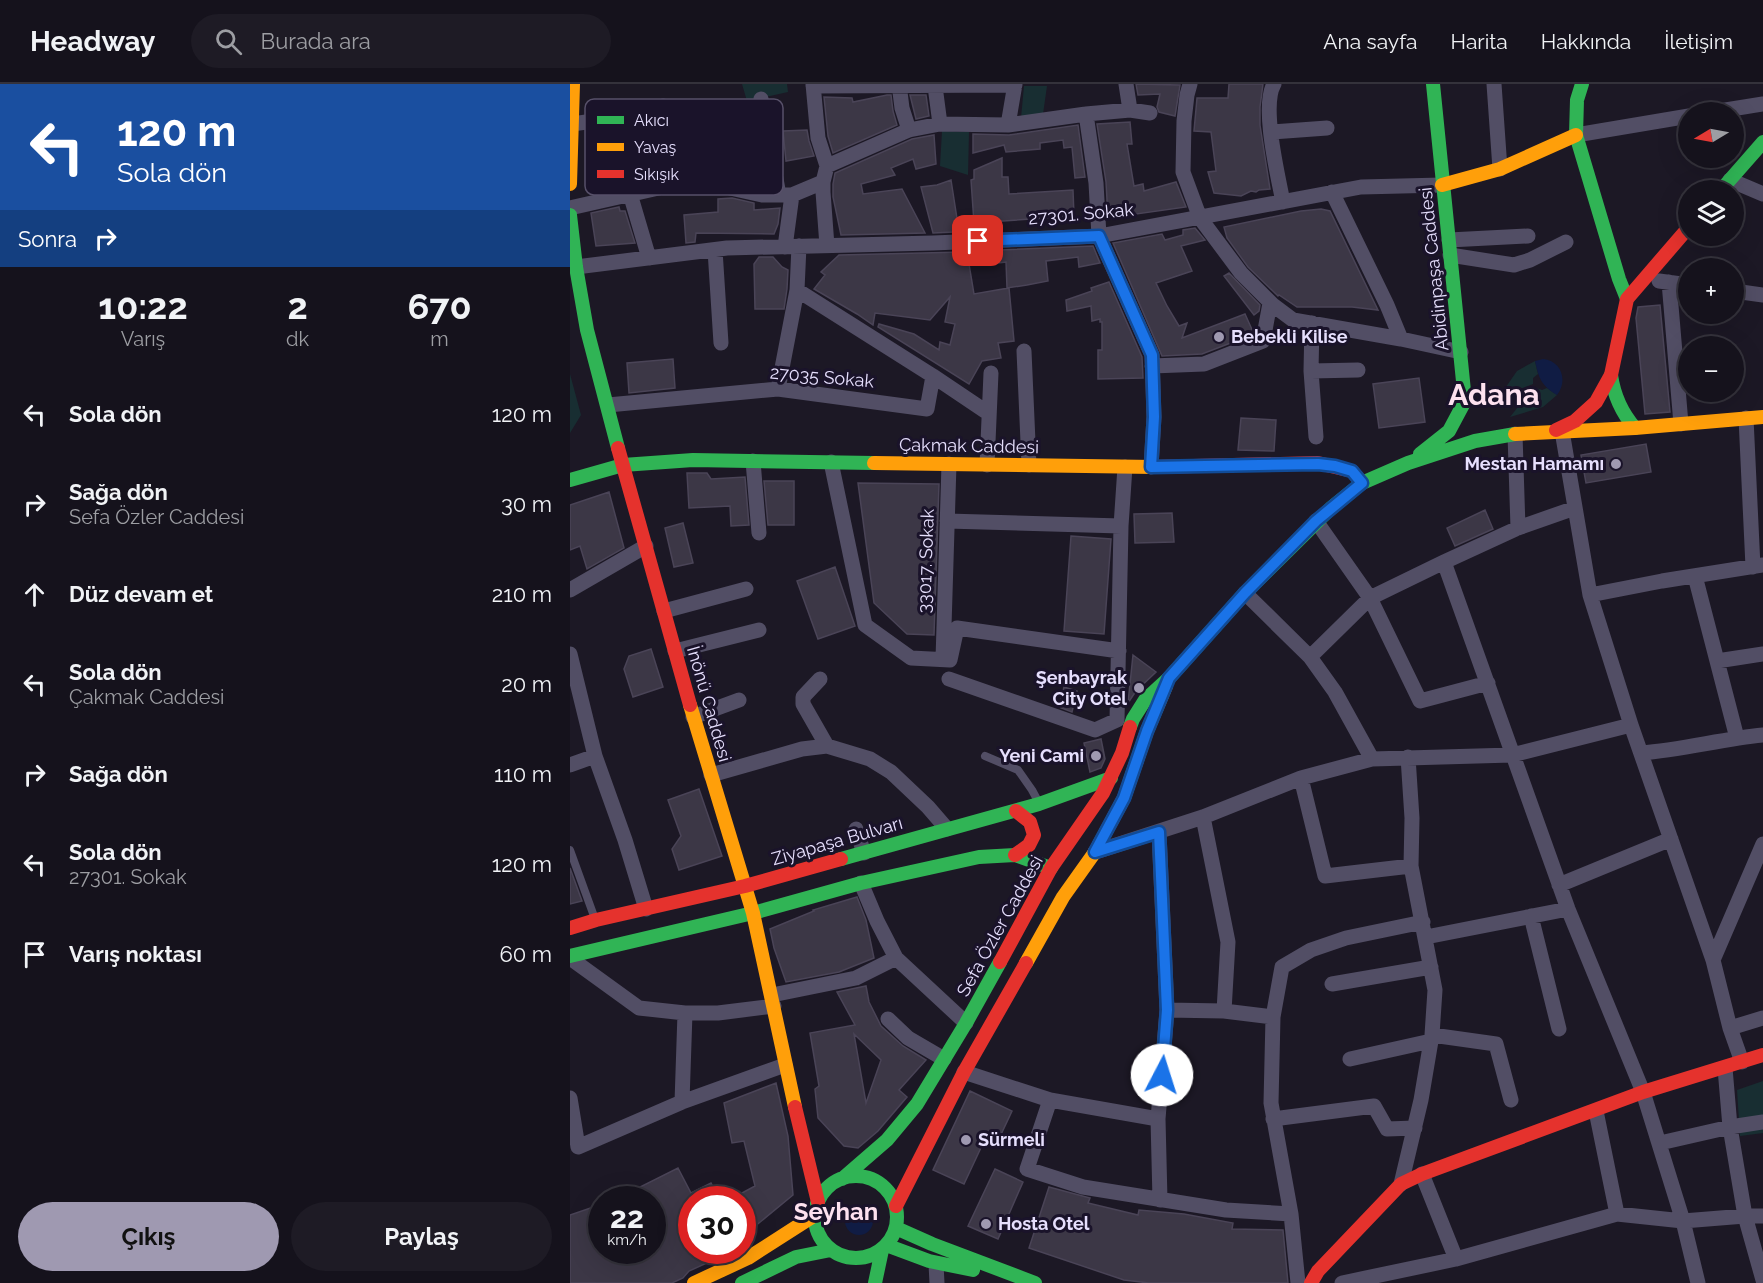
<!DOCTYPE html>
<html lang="tr">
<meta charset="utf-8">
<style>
body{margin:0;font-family:Raleway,sans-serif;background:#1e1b25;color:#f1f3f6;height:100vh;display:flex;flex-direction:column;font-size:22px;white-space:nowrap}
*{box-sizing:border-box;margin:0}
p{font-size:20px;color:#9d9ea3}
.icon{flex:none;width:33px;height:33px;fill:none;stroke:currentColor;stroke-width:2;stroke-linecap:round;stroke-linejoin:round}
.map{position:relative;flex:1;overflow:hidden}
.drawer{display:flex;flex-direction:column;background:#15121c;width:570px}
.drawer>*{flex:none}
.top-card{background:#1a4fa0;color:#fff;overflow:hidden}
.needle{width:39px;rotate:260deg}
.fabs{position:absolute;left:1108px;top:18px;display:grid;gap:12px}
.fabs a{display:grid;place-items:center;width:66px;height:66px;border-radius:50%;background:#15121c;box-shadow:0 6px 24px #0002,0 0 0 2px #34323b;font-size:30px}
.speed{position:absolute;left:18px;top:1102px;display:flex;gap:12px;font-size:30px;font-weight:700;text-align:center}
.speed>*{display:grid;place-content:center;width:78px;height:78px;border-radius:50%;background:#15121c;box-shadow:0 6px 24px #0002,0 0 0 2px #34323b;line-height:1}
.speed small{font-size:15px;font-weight:400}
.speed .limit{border:9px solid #d22;background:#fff;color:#111}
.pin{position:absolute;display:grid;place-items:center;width:51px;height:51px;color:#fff;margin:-26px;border-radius:12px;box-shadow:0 3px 9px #0006}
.me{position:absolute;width:66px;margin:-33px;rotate:5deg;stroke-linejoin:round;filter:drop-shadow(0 0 4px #0008)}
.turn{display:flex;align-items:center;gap:21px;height:126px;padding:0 18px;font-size:27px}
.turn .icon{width:78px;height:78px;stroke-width:2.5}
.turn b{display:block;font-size:42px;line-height:51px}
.then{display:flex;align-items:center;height:57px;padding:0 18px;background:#0003;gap:12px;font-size:22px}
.eta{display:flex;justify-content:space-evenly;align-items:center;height:102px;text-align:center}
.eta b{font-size:36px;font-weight:700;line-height:42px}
.button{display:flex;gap:12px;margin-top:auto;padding:12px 18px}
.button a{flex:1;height:69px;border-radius:36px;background:#9f99b1;color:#111;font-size:24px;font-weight:700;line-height:69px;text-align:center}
.button a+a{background:#1e1b25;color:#f1f3f6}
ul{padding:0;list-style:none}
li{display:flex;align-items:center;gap:18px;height:90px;padding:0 18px}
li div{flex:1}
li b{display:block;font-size:22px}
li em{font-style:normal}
header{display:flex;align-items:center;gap:36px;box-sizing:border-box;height:84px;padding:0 30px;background:#15121c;border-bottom:2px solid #34323b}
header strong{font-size:28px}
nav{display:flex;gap:33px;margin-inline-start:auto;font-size:21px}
.search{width:420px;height:54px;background:#1e1b25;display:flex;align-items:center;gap:15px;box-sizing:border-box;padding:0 21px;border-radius:33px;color:#9d9ea3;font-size:22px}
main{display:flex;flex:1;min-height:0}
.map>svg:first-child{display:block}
.green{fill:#182e32}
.water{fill:#101c44}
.building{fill:#3c3746;stroke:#4a4457;stroke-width:1.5;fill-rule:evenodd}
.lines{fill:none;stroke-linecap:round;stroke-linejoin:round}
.lane{stroke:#524e65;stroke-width:8}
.street{stroke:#524e65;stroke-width:15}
.fast{stroke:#30b455;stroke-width:14}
.slow{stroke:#ff9f0a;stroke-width:14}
.jam{stroke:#e5322d;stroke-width:14}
.route-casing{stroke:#114b97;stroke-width:15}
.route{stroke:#1a73e8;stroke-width:10}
.poi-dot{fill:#9f99b1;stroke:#1a132a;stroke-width:2}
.labels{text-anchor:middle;stroke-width:6;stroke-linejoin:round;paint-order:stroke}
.street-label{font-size:18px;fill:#e6dffd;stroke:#1a132a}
.poi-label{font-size:18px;font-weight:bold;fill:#e6dffd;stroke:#1a132a;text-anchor:start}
.district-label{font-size:24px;font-weight:bold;fill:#fde1ef;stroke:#1a132a}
.town-label{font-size:30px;font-weight:bold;fill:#fde1ef;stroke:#1a132a}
.key{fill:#1a132a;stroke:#575069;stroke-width:1.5}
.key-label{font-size:16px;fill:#e6dffd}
</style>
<header>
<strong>Headway</strong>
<div class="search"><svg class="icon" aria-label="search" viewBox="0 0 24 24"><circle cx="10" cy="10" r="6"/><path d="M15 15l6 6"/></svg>Burada ara</div>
<nav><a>Ana sayfa</a><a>Harita</a><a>Hakkında</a><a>İletişim</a></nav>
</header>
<main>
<section class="drawer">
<div class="top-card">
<div class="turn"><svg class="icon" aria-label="left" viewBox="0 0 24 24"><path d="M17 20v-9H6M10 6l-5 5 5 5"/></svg><div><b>120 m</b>Sola dön</div></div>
<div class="then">Sonra<svg class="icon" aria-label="right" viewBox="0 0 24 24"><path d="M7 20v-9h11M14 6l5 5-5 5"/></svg></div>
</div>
<div class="eta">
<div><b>10:22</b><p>Varış</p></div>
<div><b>2</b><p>dk</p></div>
<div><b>670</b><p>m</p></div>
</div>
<ul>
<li><svg class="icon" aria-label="left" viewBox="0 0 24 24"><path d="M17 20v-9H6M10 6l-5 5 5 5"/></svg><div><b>Sola dön</b></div><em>120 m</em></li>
<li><svg class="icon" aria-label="right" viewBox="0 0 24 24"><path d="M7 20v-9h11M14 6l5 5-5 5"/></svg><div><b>Sağa dön</b><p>Sefa Özler Caddesi</p></div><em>30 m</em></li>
<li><svg class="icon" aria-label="ahead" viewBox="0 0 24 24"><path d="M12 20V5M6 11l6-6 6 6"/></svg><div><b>Düz devam et</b></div><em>210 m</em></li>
<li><svg class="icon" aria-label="left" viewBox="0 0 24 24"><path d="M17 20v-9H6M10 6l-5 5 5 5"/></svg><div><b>Sola dön</b><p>Çakmak Caddesi</p></div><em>20 m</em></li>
<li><svg class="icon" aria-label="right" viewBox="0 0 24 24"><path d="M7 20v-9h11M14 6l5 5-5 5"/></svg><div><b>Sağa dön</b></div><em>110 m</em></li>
<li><svg class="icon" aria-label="left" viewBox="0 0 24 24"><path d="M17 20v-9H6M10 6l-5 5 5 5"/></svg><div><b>Sola dön</b><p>27301. Sokak</p></div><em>120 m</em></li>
<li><svg class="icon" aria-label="arrive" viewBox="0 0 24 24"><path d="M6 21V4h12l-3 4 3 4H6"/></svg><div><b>Varış noktası</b></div><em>60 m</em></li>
</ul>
<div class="button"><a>Çıkış</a><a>Paylaş</a></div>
</section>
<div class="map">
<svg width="1193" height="1199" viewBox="0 0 1193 1199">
<rect width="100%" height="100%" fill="#1c1825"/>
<!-- green -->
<path class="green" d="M172,0H217L218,8L177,17Z
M454,2H477L473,30L451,34Z
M372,47L399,48L398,91L370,82Z
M965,277L968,290L963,294V300L929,313L947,287Z
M0,290L11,331L0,349Z
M964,303L972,306L977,304L987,311L973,323L940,333Z
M1193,997V1049L1170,1052L1167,1006Z"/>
<!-- water -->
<path class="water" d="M973,275C992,277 998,297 987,311C971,301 969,295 965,277Z
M275 1137a14 14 0 1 1 28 0a14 14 0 1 1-28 0Z"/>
<!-- building -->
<path class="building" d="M566,0L610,1L605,32L589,28L587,23L590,10L568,11Z
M659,0H693L690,23V41L700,105L689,106L686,108L681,107L671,112L644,109L638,88L646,87L641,48L624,47L627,14H658Z
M317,11H321L323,27L327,41L263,69L258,52L254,13L282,14L283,18Z
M340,11H356L359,32L346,35Z
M560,38L562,60H557L564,102L573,100L574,107L606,98L616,123L538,134L536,98L527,40Z
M508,41L515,93L505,94L502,63L494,64L493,56L470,59V65L436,68L434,61L403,69V50L439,51Z
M237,46L239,57L244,72L216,77L213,47Z
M364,51L366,80L346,85L343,75L321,84L325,91L291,100L293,110L332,105L355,149L271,151L263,113V100L265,89L342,55Z
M432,74V93H438L439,110L503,106L504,132L404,139L401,96L404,95V86Z
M381,96L388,141H383L384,148L363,149L351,103L367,101Z
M162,114L184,119V126L210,124L208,140L204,150L126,149L125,158L116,159L114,131L148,128V115Z
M49,123L50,127H55L65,159L26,162L21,129Z
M751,125L760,127L808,226L782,223H727L709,211L708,212L678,183L657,154L654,143L731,127Z
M625,144L635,156L611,162L622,187L586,199L597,222L609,242L617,239L612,254L675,230L684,250L632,270L592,272L543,159L592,150L595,156L613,151V146Z
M523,162L530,179L509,183L508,173L476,177L478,197L457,201L437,204L436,178L429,179V177L399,180L404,210L439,204L444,257L428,259L431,274L412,277L399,300L308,243L309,240L344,250L369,266L370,258L380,261L385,240L375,238L380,213L360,236L305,229L303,241L287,230L244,205L255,191L251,188L269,171L393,168V170L407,168V167Z
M189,173H203L212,183L218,186L217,205L214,225H185L184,180Z
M659,189L690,221L689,227L684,231L654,192Z
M539,198L572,273L573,294L528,295V266H532V238H530V235L522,237L521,222L497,227L496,216L522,207L521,204Z
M1090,221L1100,328L1075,330L1066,234L1068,223Z
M103,275L105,304L59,309L57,279Z
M849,294L855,338L809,344L803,300Z
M671,334L706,336L704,367L668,366Z
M1076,360L1081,388L1016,399L1011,371Z
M117,389H137L141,395L175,393L179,441L161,442L160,422L119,424Z
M194,397H224V441H198Z
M288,399L369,400L364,551L337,550L304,519Z
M39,408L54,464L17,485L10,462L0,466V421Z
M915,426L923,445L885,462L877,444Z
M602,429L604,458L565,459L564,430Z
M113,439L123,479L104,483L95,444Z
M501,452L541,455L534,550L494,547Z
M265,483L285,542L248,555L227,497Z
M81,565L93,603L63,613L54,585L59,572Z
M563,571L586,588L566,607L558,619Z
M494,603L507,607L502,628L489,623Z
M531,655L535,675L531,684L520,688L514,659Z
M129,705L152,772L109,786L102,765L111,752L98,716Z
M0,784L12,817L0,820Z
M287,813L296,836L304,874L269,888L216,898L204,864L200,845L244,827L243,826Z
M296,902L299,918L311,942L333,962L356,976L329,1006L337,1013L308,1047L288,1064L274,1062L248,1034L245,1005L249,1002L240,949L285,941L267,908ZM284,950L311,976L296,1019Z
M206,999L218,1052L223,1111L172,1153V1109L185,1102L174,1057L162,1059L154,1019Z
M400,1007L442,1027L427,1059L416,1053L394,1100L363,1086Z
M108,1084L121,1109L141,1099L150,1116H122V1167H163L119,1187L113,1194L102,1199H0V1131L32,1120V1167H82V1158L89,1151L82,1138V1116H72L66,1105Z
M425,1085L453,1098L428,1155L398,1142Z
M479,1103L520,1114L518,1119L568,1131L569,1126L614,1130L663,1139L662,1145L713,1146L718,1199H579L554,1196L459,1164Z"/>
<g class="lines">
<!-- lane -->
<path class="lane" d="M415,672L448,686L462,706L469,719
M0,766L25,835"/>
<!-- street -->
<path class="street" d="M243,0L248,54L257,82L253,98V108L257,162
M329,0L332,24L339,46
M556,0L560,26
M620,0L617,11L614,37L613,88L630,134L671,189L703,221L723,236L831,255L891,268
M704,0C691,22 708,92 713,118
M924,0L930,85
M243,2L445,1
M365,2L370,40
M191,15L209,111
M1143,28L1193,20
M516,30L526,99L529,152L582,271L584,333L581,383
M38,35L79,174
M2,40L38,35L93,22
M438,41L445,0
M702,48L757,44
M1006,51L1119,32
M257,82L339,46L370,40L438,41L516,30L560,26L580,29
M1160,96L1193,110
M762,108L817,221L831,255
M0,124L124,96L192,111H222L253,98
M879,156L958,152
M215,163L222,111
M145,166L151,259
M880,171L944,181L960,176L996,158
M6,183L157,164L363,159L529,152L791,103L872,101
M1089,197L1119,201
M1099,198L1111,340
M227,206L363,292L418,329
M1164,207L1193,211
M742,239L741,287L746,353
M454,267L459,381
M582,282L634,280L693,257L700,219
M741,287L788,286
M208,305L227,206L229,162
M38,321L208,305L357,325L363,292
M1176,334L1183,483
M992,347L1020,511L1061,641L1143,876L1160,944L1172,978
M945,350L948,444
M183,377L189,449
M261,378L295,541L341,574L380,576L387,544L549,567
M417,381L421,289
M377,437L551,442
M746,437L800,514L850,617L918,599
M874,478L998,825L1073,1008L1113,1137L1128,1199
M1125,492L1167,654
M0,506L76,462
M675,509L740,573L765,608L802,675
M1020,511L1092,497L1193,481
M94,527L176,505
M105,567L189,546
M0,570L25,672L55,756L76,825
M740,573L800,514L874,478L948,444L1005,424
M373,575L379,380
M1147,577L1193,570
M250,595L233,613V620L257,662
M379,595L525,646L547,636L551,442L555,383
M123,633L169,616
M1071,669C1112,666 1152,655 1193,651
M0,681L25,672
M141,691L232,665L257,662L300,675L321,688L358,723L377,745
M731,694L755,792L841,782
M633,733L658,858L654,927
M286,745L294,769
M589,749L597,926L588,1035L590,1116
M525,768L633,733L731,694L802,675L942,671L1061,641
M291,799L307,837L326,874
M989,801L1101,755
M961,832L989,945
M856,853L998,825
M0,874L69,924L115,929H148L204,922
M1143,876L1193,760
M762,900L861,883
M202,911L286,894L326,874L396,939
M597,926L654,927L703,933
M318,935L338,954L374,975
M1160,944L1193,934
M862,951L926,960L941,1016
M780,975L861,957
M1155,984L1160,1043L1175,1132L1193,1196
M394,988L480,1016L588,1035
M0,1014L8,1063L112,1018L215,981
M480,1016L457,1085L513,1103L656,1126L721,1130
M112,1018L115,929
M1026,1027L1047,1130
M703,1035L804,1022L817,1045L845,1044
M1090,1059L1160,1043L1193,1038
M852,1090L886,1175
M831,1100L851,1016L862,951L865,906L841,782L842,734L838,673
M366,1180L367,1199
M728,1199L721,1130L701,1019L703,933L712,883L741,866L776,854L853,838
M772,1199L886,1175L1047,1130L1113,1137L1175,1132H1193"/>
<!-- fast -->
<path class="fast" d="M1012,0L1007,16L1006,51L1049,195L1057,215
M1151,106L1193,58
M0,131L6,183L17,246L48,364
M1041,291C1044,312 1051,328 1065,344
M850,370L879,347L895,317L863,0
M0,396L53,381L123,376L304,379
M560,643L563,635L575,616L599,594L675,509L761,424L792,399L838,379L905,357L945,350
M271,775L469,720L541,694
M0,872L183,829L291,799L409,773L445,771L481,784
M245 1133a41 41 0 1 1 82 0a41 41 0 1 1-82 0Z
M272,1095L317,1056L347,1020L396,939L430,878
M326,1144L362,1160L465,1199
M316,1161L359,1177L403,1186
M172,1199L226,1173L261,1166
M305,1199L312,1166"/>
<!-- slow -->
<path class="slow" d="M0,100L3,0
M872,101L930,85L1006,51
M945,350L1065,344L1193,333
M304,379L584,383
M120,621L183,829L225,1023
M456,879L493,813L525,768L554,714L577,647L596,602
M124,1199L178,1174L245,1131"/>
<!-- jam -->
<path class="jam" d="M986,346L1005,337L1026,318L1041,291L1057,215L1119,143
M48,364L120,621
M584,383L748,379L782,387L792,399
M445,771L459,761L464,751L460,738L446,727
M0,844L26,836L175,802L271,775
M430,878L481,784L533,709L552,669L560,643
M225,1023L248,1118
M326,1122L394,988L456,879
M741,1199L748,1187L831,1100L852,1090L1073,1008L1193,971"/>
</g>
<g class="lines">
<defs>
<path id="route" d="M408,157L529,152L582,271L584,333L581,383L748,380L765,382L782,387L792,399L746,437L675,509L599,594L577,647L554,714L525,768L589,748L597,926L592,991"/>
</defs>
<!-- route casing -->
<use href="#route" class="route-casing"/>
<!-- route -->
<use href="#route" class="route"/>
</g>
<!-- markers -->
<g class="poi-dot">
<circle cx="649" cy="253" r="6"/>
<circle cx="1046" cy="380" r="6"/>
<circle cx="569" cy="604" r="6"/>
<circle cx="526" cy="672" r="6"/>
<circle cx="396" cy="1056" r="6"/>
<circle cx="416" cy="1140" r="6"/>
</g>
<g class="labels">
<!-- street labels -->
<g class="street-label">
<text transform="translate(511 130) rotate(-5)" y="6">27301. Sokak</text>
<text transform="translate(864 185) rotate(-96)" y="6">Abidinpaşa Caddesi</text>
<text transform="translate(252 293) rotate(5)" y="6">27035 Sokak</text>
<text transform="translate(399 362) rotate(1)" y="6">Çakmak Caddesi</text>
<text transform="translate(356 477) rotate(-88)" y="6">33017. Sokak</text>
<text transform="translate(139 620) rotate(74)" y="6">İnönü Caddesi</text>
<text transform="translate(267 757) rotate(-16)" y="6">Ziyapaşa Bulvarı</text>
<text transform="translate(430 842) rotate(-61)" y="6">Sefa Özler Caddesi</text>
</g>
<!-- poi labels -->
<g class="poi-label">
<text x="661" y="259">Bebekli Kilise</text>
<text x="1034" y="386" text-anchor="end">Mestan Hamamı</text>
<text x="557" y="600" text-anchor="end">Şenbayrak<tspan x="557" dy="21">City Otel</tspan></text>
<text x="514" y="678" text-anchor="end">Yeni Cami</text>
<text x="408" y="1062">Sürmeli</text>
<text x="428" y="1146">Hosta Otel</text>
</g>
<!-- district labels -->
<g class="district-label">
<text x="266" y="1136">Seyhan</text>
</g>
<!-- town labels -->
<g class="town-label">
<text x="924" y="321">Adana</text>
</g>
</g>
<!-- legend -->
<rect x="15" y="15" width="198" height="96" rx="9" class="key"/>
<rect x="27" y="32" width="27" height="8" fill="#30b455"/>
<rect x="27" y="59" width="27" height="8" fill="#ff9f0a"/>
<rect x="27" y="86" width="27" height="8" fill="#e5322d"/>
<g class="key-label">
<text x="64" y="42">Akıcı</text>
<text x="64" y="69">Yavaş</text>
<text x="64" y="96">Sıkışık</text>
</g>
</svg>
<div class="fabs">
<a><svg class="needle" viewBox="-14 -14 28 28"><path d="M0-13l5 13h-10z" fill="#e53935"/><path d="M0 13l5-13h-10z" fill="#9d9ea3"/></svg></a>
<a><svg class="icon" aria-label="layers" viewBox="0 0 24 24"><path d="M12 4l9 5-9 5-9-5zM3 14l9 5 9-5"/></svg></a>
<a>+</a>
<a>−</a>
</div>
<div class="speed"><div>22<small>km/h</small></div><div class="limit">30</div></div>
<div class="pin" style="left:408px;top:157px;background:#d93025"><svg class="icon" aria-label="arrive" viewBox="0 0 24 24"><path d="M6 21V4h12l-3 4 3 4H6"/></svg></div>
<svg class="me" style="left:592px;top:991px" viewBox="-20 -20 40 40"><circle r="19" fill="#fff"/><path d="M0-13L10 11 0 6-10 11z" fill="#1a73e8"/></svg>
</div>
</main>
